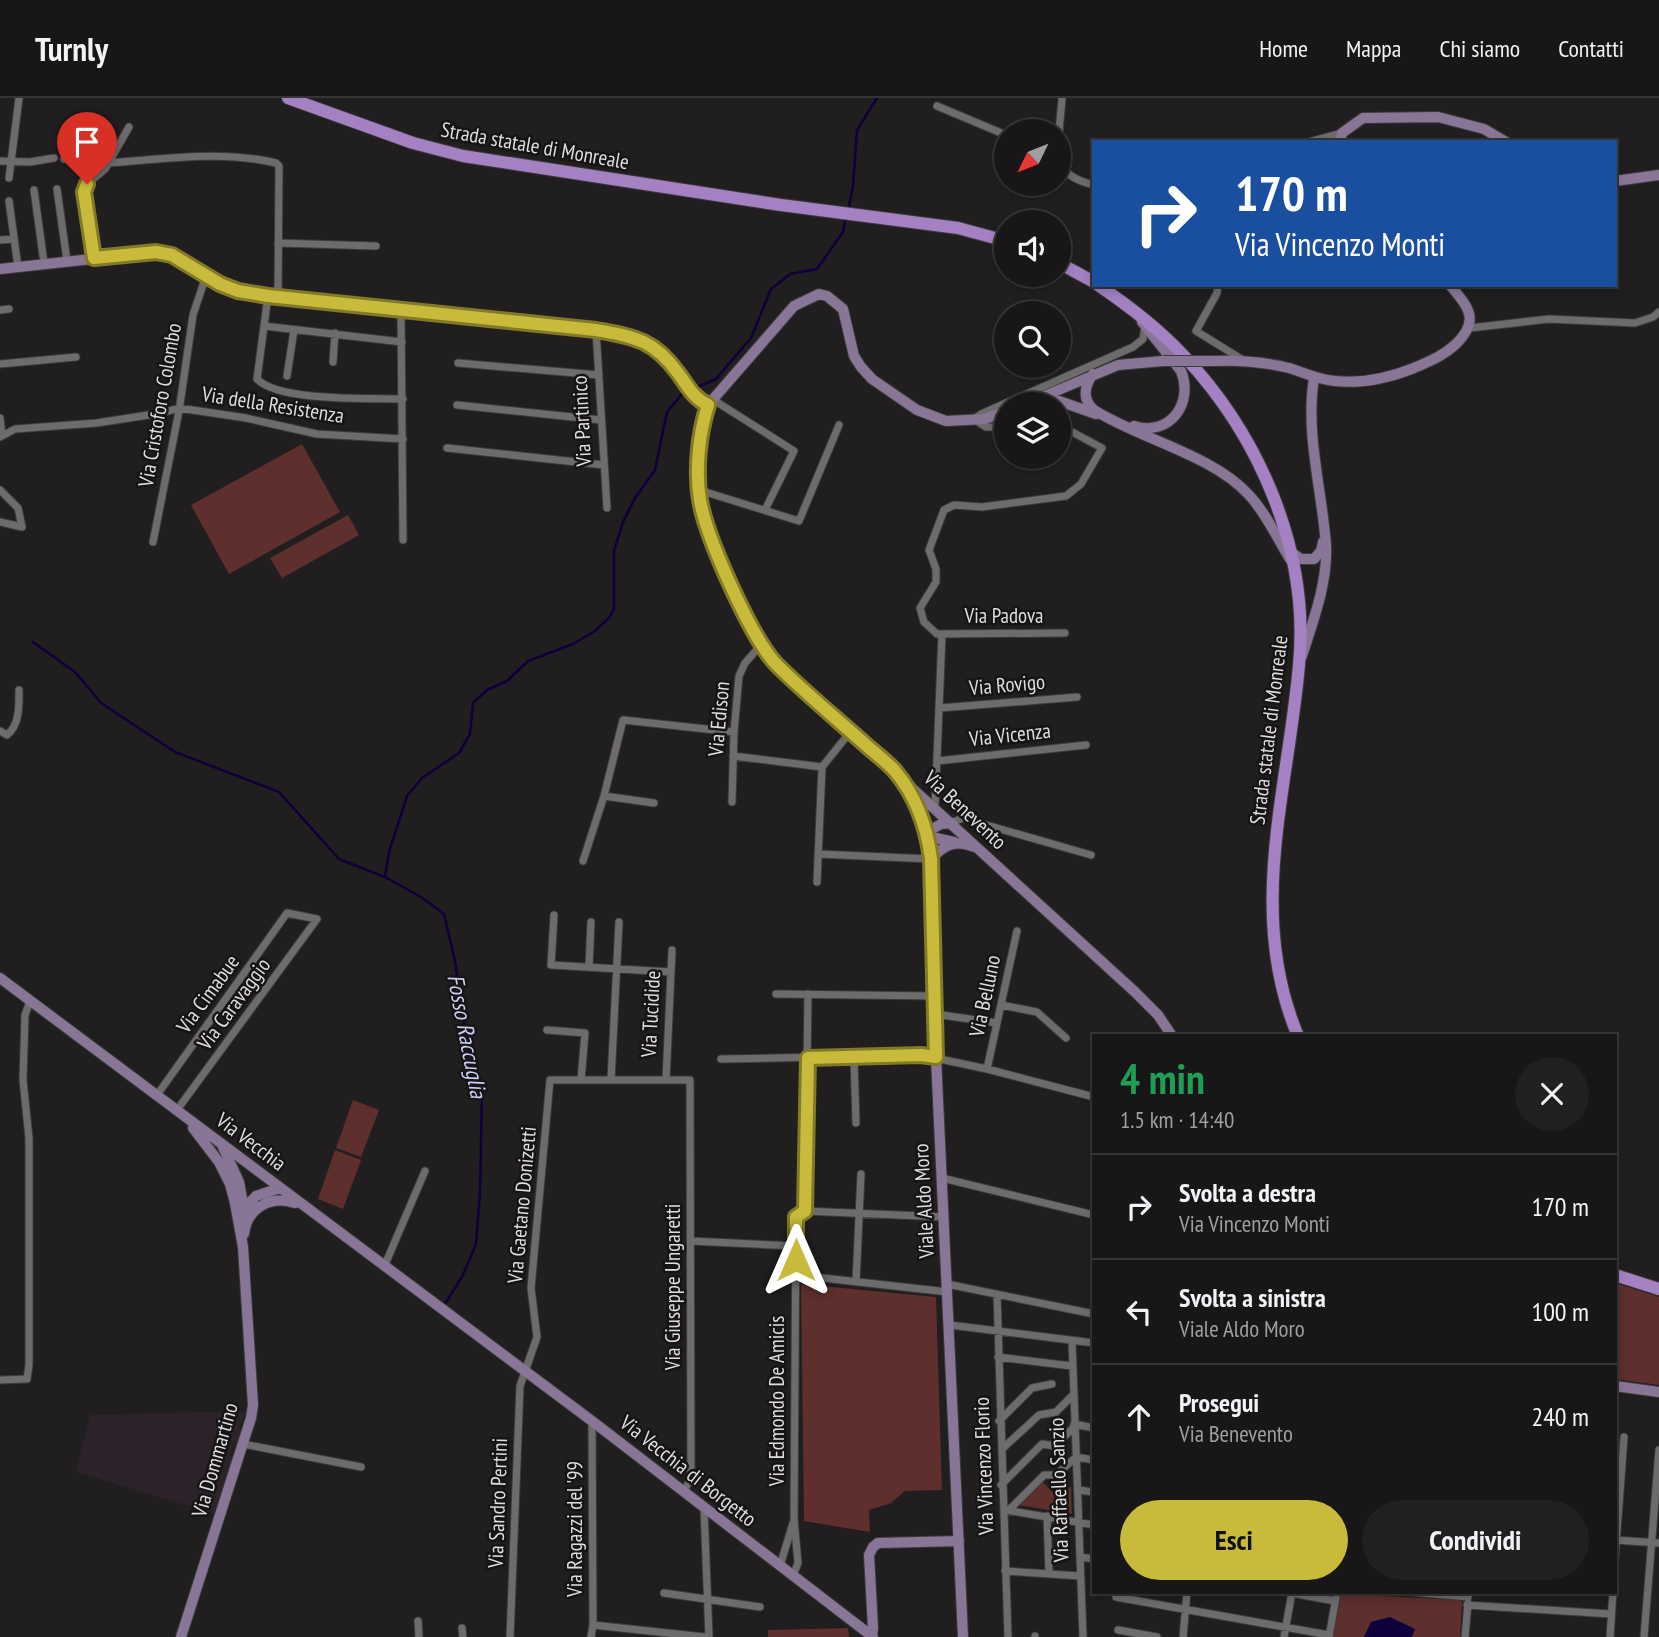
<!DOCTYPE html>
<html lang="it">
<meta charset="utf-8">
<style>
body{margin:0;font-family:"PT Sans Narrow",sans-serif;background:#211f20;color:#f1f3f6;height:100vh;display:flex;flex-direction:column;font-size:26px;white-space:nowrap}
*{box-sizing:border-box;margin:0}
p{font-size:23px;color:#9f9fa1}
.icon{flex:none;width:38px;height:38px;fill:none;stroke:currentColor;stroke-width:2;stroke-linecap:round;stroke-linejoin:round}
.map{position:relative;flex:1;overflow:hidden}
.side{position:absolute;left:1092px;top:936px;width:525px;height:560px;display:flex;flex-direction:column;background:#181617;border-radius:0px;box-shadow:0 4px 10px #0003,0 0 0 2px #363536}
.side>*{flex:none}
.hud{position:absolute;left:1092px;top:42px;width:525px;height:147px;border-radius:0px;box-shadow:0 4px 10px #0003,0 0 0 2px #363536;background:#1a4fa0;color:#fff;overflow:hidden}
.needle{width:46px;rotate:227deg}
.controls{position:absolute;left:994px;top:21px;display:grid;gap:14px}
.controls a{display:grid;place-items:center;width:77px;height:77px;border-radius:50%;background:#181617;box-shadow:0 4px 10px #0003,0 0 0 2px #363536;font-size:35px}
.pin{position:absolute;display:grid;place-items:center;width:60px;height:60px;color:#fff;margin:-72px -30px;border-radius:50% 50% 50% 0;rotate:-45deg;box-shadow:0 0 7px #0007}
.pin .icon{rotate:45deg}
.me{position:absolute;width:77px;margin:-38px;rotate:0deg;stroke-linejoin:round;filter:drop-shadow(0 0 5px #0008)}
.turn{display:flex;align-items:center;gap:24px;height:147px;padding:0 28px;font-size:32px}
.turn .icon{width:91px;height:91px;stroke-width:2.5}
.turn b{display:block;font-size:49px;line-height:60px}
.round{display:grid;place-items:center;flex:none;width:74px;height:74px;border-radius:37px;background:#211f20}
.summary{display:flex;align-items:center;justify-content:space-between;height:119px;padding:0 28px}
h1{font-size:42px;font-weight:600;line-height:52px;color:#1e9e55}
.cta{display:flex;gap:14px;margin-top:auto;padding:14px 28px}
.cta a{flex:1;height:80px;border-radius:42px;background:#c8bb3b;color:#111;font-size:28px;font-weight:600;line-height:80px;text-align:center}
.cta a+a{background:#211f20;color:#f1f3f6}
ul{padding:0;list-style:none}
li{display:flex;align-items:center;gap:21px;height:105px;padding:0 28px;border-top:2px solid #363536}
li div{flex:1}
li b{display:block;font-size:26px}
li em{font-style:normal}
header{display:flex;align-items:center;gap:42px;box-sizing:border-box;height:98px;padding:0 35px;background:#181617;border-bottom:2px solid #363536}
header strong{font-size:33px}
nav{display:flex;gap:38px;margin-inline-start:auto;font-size:24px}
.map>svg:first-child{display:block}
.built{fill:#2b2329}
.green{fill:#5e2f2c}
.water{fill:#0e003c}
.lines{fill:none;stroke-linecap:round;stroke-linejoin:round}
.stream{stroke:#0e003c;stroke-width:2.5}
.street-casing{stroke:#3d3b3c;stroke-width:9}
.secondary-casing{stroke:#3d3b3c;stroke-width:12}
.primary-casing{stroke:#3d3b3c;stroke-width:14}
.street{stroke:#6e6b6d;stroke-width:7}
.secondary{stroke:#897697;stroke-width:10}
.primary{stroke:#a381c2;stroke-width:12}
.secondary-bridge-casing{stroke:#3d3b3c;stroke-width:12;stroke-linecap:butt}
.secondary-bridge{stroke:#897697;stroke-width:10}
.route-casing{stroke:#827a26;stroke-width:18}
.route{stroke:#c8bb3b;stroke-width:12}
.labels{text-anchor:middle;stroke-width:5;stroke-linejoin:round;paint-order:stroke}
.street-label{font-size:21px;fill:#dfddde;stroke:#171416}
.water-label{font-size:23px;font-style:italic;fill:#cbcef5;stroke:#171416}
</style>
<header>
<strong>Turnly</strong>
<nav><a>Home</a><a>Mappa</a><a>Chi siamo</a><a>Contatti</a></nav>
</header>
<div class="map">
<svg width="1659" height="1539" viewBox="0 0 1659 1539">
<rect width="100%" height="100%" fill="#201e1f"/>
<!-- built -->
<path class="built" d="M201,1314H247L242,1322L237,1347L233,1349L230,1357L232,1361L231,1366L215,1416L76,1374L90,1317Z"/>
<!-- green -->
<path class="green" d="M302,346L340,414L229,476L191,407Z
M348,417L359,437L282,480L270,460Z
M353,1002L379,1012L361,1059L336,1050Z
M335,1052L361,1062L343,1111L318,1101Z
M1615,1185L1659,1199V1287L1615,1281Z
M801,1186L936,1199L942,1392L905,1393L891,1405L869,1412L870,1434L804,1423Z
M1042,1383L1059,1401L1071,1388L1072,1416L1019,1407Z
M1340,1496L1460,1502L1462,1504L1460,1539H1332Z
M848,1530L849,1539H768V1532Z"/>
<!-- water -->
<path class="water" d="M1390,1519L1415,1531L1412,1539H1364L1371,1524Z"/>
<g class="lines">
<!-- stream -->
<path class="stream" d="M848,113L853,88L857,32L877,0
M695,290L716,281L751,240L771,191L790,176L817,171L843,134L846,119
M33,544L75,574L101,605L175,654L279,694L339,761L385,779L421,799L444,816L455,863L467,945L482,994L480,1095L476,1146L463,1177L445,1206
M385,779L389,754L407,698L422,680L459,655L470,636L473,605L487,592L507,583L528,563L573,546L595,533L609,520L614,511V453L623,424L635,400L655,372L667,314L682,296L689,293"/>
<defs>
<path id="street" d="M1062,0C1061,22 1051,67 1073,79C1079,83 1087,85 1094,87
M937,8L1006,37
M1309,44L1342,35
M64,61L112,59
M0,63L30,64L54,60
M109,65C164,61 222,52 276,65L279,68L278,200
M9,80L19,0
M57,91L67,163
M34,92L44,165
M9,103L18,169
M0,142L14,141
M278,145L376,148
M94,160L84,94L87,86L105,71L129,29
M1218,187L1217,195L1196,233L1243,262
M268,198L257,281C279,304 370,300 403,301
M0,212L9,211
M401,213L403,442
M264,228L402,244
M1470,230L1549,221L1635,225L1653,219L1659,214
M596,232L607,410
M333,264L335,235
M458,265L599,277
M0,266L76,259
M287,278L294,232
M712,301L794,353L765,412
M457,307L601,322
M0,320L2,337
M1059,327L1102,350L1081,386L1066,398L982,409L954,407L944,412L929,452L936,471V484L920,510L924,524L937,536L1065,535
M1006,329H986L974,321L981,316L1133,249L1143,241L1145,228
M0,339L15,331L97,325L161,315L179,310L246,320L317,336L403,341
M447,350L604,367
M0,392L18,410L22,429L0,424
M699,392L799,423L839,327
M153,444L179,313L193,217L206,178
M940,610L1077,599
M0,633L7,637C20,627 19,607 19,592
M733,658L822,669
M937,663L1086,647
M604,698L654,705
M732,704L734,634L739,578L745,565L761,547
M935,709L942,536
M952,725L962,720L1091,757
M818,756L931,761
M583,763L604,698L623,622L734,634
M817,784L822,669L851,633
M554,817L551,867L671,874
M589,869L591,824
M776,896L935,898
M1001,907L1037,914L1066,940
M935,916L997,925
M547,932L585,935L581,982
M854,960L856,1025
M721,961L921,957L987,971L1094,999
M987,971L1017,833
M611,982L619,824
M666,982L672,852
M157,997L287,815L317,821L177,1012
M942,1080L1094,1117
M805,1113L944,1119
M691,1143L796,1148
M384,1169L425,1073
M796,1177L948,1194
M856,1184L861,1076
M947,1186L1094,1216
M997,1196L1008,1539
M950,1227L1094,1245
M1072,1243L1083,1539
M998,1259L1072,1268
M0,1282L27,1281L29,1267V1040L23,982L25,917L30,903
M999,1323L1032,1290L1052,1286
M1074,1326L1094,1330
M243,1346L361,1369
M1002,1351L1039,1317L1056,1314L1073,1297
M1001,1387L1042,1346L1055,1348L1074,1329
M1078,1392L1094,1394
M704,1410L709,1539
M1006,1412L1094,1427
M1009,1412L1044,1377H1056L1076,1359L1094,1362
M1047,1418L1049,1475
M1615,1442L1659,1445
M1080,1459L1094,1461
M1615,1460L1624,1339
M780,1468L793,1425
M1005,1473L1080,1478
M793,1478L798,1465L794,1421L796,1120L805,1113L808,896
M1286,1494L1335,1503
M1411,1494L1468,1499
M664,1495L760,1509
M1116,1499L1329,1537
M1467,1507L1611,1516
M418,1523L419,1539
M593,1527L705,1539
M462,1530L463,1539
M1118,1532L1157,1539
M1035,1538V1539
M510,1539L520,1288L537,1239L531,1190L550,982H690L691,1381L683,1394
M591,1539L593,1527L592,1323
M1183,1539L1187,1494
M1284,1539L1292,1494
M1329,1539L1337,1494
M1465,1539L1468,1505
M1610,1539L1613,1494
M1644,1539L1659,1352"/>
<path id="secondary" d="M1340,44L1342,35L1363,20L1438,19L1484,31L1506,44
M1615,83L1659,77
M0,171L156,154C181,159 198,175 220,186C236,193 252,195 268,198L619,236C646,242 661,252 678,275C688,288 694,300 708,307
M1214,263C1239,262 1264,264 1289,270C1305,275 1319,282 1335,283C1362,286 1389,280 1414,270C1430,263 1443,258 1456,246C1480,222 1469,210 1450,187
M1093,276C1084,289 1082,301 1094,312C1140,341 1213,357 1249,397C1266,415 1277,440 1290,461
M1037,301L1118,267L1163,263
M1027,306L1059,303L1096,316
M1006,313L985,321L946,323L917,312L872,281L861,269L854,258L843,211L827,198L819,196L794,208L708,307C698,340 696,382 703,416L753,533L776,566L1135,894L1158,917L1172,938
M1134,328C1170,339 1194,305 1181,273L1142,224
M1291,454L1301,461H1314L1321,453L1323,444
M1302,558C1313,523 1328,484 1326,447C1322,392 1305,335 1314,280
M901,682C917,711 926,728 931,761L936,959L963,1539
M952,725L941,726L927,734L936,740L954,744
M931,761C944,747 955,741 974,749
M0,880L592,1323L873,1539
M223,1049L239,1084L246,1122
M242,1113L256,1098L280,1090
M244,1136C247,1110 270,1097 295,1105
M1615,1288L1659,1294
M872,1538L873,1530L869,1457L873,1449L878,1445L959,1443
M181,1539L251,1320L253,1307L243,1149L235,1105L230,1086L219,1064L193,1030"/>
<path id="primary" d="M288,0L413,45L463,58L781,107L958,130L1006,143
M1059,165L1094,184
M1098,187C1129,208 1159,231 1184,258C1260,339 1310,454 1299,567C1288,693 1246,815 1298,938
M1615,1177L1659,1191"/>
</defs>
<!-- street casing -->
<use href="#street" class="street-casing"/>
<!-- secondary casing -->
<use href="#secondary" class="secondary-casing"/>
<!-- primary casing -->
<use href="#primary" class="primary-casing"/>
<!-- street -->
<use href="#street" class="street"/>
<!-- secondary -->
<use href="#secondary" class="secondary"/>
<!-- primary -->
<use href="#primary" class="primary"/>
<defs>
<path id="secondary-bridge" d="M1163,263H1214"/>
</defs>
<!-- secondary-bridge casing -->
<use href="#secondary-bridge" class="secondary-bridge-casing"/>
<!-- secondary-bridge -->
<use href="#secondary-bridge" class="secondary-bridge"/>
</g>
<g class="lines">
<defs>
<path id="route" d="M87,86L84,94L94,160L156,154L172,157L220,186L238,193L268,198L596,232C634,239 653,241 678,275C687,287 693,300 708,307C699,335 695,373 700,402C706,439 751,539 776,566C805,595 837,621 867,648C876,656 887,664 895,673C916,698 927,730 931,761L936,959L921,957L808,960L805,1113L796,1119V1162"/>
</defs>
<!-- route casing -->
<use href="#route" class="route-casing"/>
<!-- route -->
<use href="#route" class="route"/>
</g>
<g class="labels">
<!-- street labels -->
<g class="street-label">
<text transform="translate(535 48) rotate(10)" y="7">Strada statale di Monreale</text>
<text transform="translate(160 307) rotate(-80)" y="7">Via Cristoforo Colombo</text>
<text transform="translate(273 307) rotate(9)" y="7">Via della Resistenza</text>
<text transform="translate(582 323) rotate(-93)" y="7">Via Partinico</text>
<text x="1004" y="525">Via Padova</text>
<text transform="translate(1007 587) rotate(-5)" y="7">Via Rovigo</text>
<text transform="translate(719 621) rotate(-85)" y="7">Via Edison</text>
<text transform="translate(1269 632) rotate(-83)" y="7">Strada statale di Monreale</text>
<text transform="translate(1010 637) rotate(-6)" y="7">Via Vicenza</text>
<text transform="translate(965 712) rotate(43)" y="7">Via Benevento</text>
<text transform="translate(208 896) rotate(-54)" y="7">Via Cimabue</text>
<text transform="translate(985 898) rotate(-78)" y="7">Via Belluno</text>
<text transform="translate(234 906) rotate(-54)" y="7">Via Caravaggio</text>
<text transform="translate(651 916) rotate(-87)" y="7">Via Tucidide</text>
<text transform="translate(251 1044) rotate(37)" y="7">Via Vecchia</text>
<text transform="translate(924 1103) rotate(-93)" y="7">Viale Aldo Moro</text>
<text transform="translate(522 1107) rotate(-85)" y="7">Via Gaetano Donizetti</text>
<text transform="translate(673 1189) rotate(-90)" y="7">Via Giuseppe Ungaretti</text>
<text transform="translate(777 1303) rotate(-90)" y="7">Via Edmondo De Amicis</text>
<text transform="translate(215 1362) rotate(-74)" y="7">Via Dommartino</text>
<text transform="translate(984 1368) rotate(-92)" y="7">Via Vincenzo Florio</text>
<text transform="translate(688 1373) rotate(38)" y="7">Via Vecchia di Borgetto</text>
<text transform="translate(1059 1392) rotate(-92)" y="7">Via Raffaello Sanzio</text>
<text transform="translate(498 1405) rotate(-88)" y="7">Via Sandro Pertini</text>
<text transform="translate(575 1431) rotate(-90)" y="7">Via Ragazzi del '99</text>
</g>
<!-- water labels -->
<g class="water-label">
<text transform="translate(467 938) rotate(79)" y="8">Fosso Raccuglia</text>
</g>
</g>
</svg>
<div class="controls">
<a><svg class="needle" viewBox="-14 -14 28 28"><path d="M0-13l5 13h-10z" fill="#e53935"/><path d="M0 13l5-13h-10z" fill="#9f9fa1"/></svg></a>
<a><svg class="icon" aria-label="sound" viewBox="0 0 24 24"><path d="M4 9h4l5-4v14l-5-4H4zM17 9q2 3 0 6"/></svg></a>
<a><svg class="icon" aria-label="search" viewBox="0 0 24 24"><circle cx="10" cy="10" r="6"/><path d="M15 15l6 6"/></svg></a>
<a><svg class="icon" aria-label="layers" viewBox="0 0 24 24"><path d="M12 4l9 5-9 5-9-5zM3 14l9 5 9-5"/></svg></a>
</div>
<div class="pin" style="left:87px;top:86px;background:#d93025"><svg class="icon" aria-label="arrive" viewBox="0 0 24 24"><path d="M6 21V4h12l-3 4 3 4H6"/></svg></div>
<svg class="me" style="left:796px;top:1162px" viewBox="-20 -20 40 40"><path d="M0-17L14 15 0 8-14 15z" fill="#c8bb3b" stroke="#fff" stroke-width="4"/></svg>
<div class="hud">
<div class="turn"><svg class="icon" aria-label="right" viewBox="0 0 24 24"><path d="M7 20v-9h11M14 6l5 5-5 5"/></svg><div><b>170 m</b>Via Vincenzo Monti</div></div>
</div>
<section class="side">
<div class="summary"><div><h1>4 min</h1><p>1.5 km · 14:40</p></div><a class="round"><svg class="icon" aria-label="close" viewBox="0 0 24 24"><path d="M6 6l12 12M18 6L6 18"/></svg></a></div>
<ul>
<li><svg class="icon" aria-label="right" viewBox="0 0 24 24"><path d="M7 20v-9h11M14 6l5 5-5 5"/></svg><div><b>Svolta a destra</b><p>Via Vincenzo Monti</p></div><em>170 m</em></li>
<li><svg class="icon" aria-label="left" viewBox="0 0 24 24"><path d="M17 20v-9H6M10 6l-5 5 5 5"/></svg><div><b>Svolta a sinistra</b><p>Viale Aldo Moro</p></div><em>100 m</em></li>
<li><svg class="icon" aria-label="ahead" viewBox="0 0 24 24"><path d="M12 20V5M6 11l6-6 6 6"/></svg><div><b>Prosegui</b><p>Via Benevento</p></div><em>240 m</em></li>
</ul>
<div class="cta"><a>Esci</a><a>Condividi</a></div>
</section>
</div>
